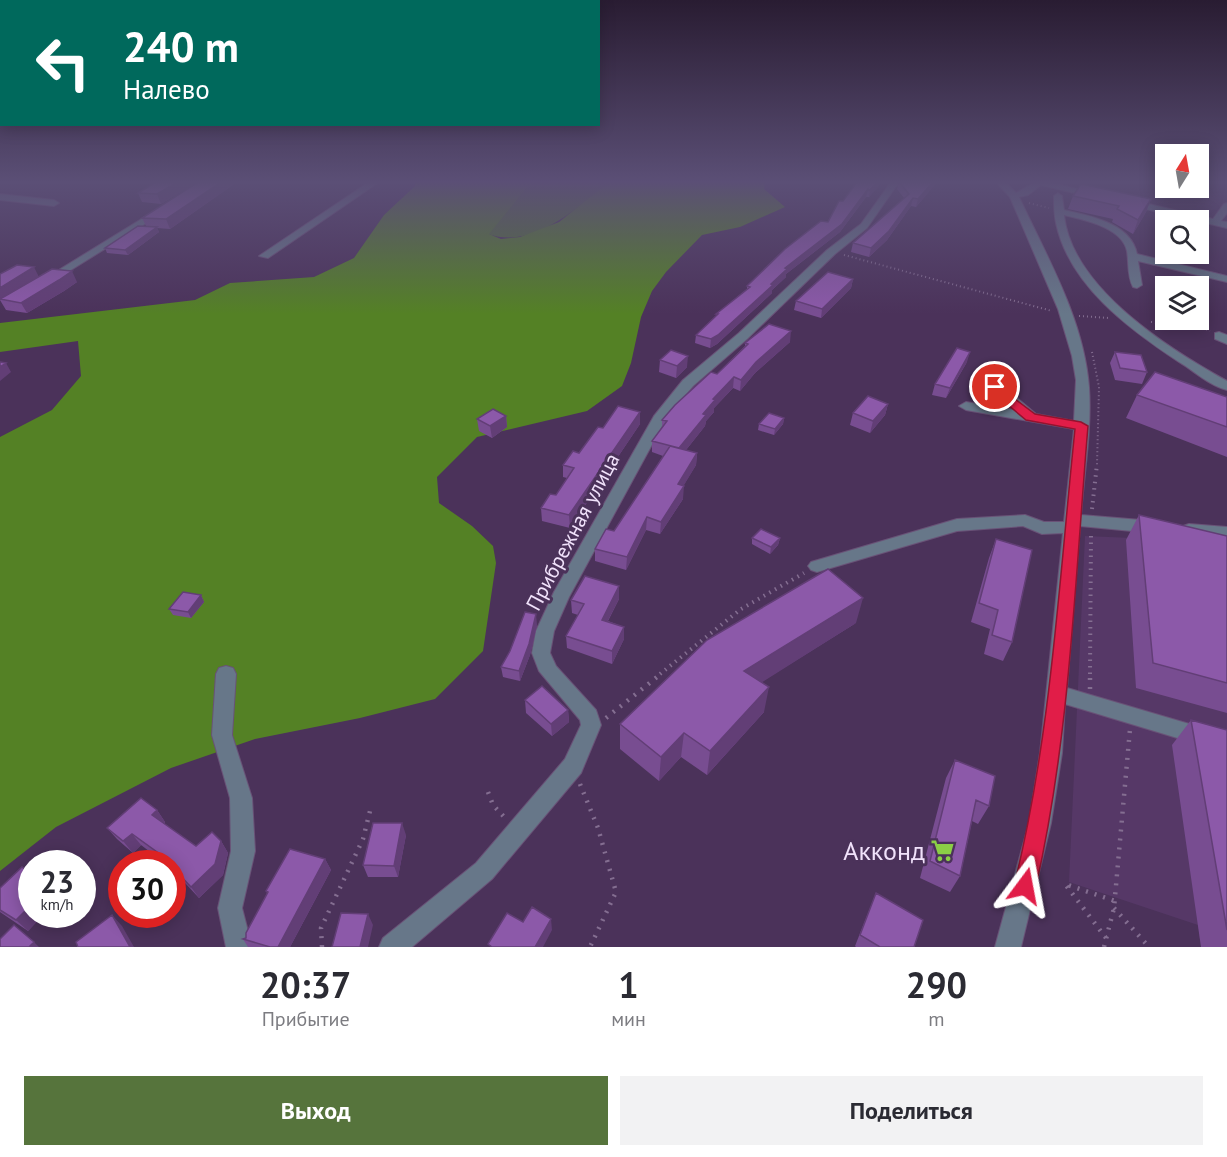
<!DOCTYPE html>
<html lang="ru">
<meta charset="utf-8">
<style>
body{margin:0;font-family:"PT Sans",sans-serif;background:#f2f2f3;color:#2b2b33;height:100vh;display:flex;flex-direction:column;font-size:22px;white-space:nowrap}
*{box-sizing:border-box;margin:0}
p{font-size:20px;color:#7c7c81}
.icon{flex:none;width:33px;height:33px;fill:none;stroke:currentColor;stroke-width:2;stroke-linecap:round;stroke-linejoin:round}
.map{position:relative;height:947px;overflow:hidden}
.sheet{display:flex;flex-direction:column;background:#fff;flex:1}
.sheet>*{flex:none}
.top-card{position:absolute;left:0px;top:0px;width:600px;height:126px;box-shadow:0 3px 15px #0003;background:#00695c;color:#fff;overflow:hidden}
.needle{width:39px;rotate:11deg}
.buttons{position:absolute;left:1155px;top:144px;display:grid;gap:12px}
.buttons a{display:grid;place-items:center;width:54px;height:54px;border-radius:0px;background:#fff;box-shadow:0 3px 15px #0003;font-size:30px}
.speed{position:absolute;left:18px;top:850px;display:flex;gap:12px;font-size:30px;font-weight:700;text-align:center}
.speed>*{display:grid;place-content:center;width:78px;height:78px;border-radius:50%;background:#fff;box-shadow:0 3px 15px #0003;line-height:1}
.speed small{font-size:15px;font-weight:400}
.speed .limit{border:9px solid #d22;background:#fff;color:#111}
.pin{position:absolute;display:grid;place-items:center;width:51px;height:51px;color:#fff;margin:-26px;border:3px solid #fff;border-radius:50%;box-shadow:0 2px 6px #0007}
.me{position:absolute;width:66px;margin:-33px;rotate:13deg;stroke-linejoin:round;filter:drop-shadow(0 0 4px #0008)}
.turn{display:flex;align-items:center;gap:21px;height:126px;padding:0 24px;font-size:27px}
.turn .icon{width:78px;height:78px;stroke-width:2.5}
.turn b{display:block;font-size:42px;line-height:51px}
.eta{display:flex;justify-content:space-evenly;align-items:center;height:102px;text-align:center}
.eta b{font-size:36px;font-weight:700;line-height:42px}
.action{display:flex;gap:12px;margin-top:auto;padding:12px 24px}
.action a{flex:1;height:69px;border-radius:0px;background:#56743c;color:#fff;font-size:24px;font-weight:700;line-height:69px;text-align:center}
.action a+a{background:#f2f2f3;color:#2b2b33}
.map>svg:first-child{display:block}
.built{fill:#563867}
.green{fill:#517232}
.forest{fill:#548125}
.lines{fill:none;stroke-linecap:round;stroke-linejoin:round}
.minor-casing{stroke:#695277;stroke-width:2}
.path-far2{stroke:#846e91;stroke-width:2;stroke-dasharray:1 3;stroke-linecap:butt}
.path-far1{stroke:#846e91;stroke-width:4;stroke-dasharray:1.5 5;stroke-linecap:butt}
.path{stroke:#846e91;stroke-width:4.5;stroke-dasharray:2 7;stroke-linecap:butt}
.minor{fill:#677789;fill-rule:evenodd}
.wall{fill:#784d91}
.shaded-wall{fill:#623e76}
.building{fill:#8c59a9;stroke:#623e76;stroke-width:1.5}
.route{fill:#e11d48;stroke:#92132f;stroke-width:1.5}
.labels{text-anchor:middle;stroke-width:6;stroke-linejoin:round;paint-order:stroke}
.street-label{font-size:21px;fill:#f1e2fb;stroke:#4b325a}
.near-poi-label{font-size:26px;fill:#f1e2fb;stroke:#4b325a;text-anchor:end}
</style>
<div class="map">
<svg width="1227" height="947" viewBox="0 0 1227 947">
<rect width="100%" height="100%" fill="#4b325a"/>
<!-- built -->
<path class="built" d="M1085,536L1227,542V947H1201L1198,925L1069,882Z"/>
<!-- green -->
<path class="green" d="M537,182H609C577,208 533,250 488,234L526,189Z"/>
<!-- forest -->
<path class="forest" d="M416,182H537L526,189L489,234L501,239L520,237L559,222L609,182H765L764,189L785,207L740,227L702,235L666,272L652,291L641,317L631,363L622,386L587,411L477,437L437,477L439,503L472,526L493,546L496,563L483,651L435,699L360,718L255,739L171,768L56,827L0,871V437L52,410L81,376L78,341L0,352V323L195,300L230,283L314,277L354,258L384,215L415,186Z"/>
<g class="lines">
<defs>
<path id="minor" d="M369,182H379L268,258L259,256Z
M891,182H899L867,228L835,254L747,339L693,386L667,417L569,597L554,631L550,653L556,666L596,710L601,725L581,773L492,879L412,947H379L383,938L476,863L565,759L581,725L580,720L539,671L532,653L536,631L554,592L654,416L683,380L739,333L827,250L861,224Z
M996,182H1005L1016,193L1035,182H1050L1099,195L1095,198L1041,185L1028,195L1019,197C1047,257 1084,320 1089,387C1092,429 1084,473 1081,515L1153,521L1159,523L1161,527L1159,531L1153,533L1080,526L1067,688L1227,735V753L1065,704L1062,753L1051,823L1021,947H995L1029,823L1040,753L1063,533L1042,534L1023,526L957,531L817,572L811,570L808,566L811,562L957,519L1025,515L1044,522H1064L1074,429L966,410L959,406L966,402L1015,410L990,390L988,387L995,383L1000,384L1036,414L1074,421L1076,380L1072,356L1058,309L1010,197Z
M1198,182H1210L1198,186Z
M1058,193L1062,196L1064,210C1090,216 1131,223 1137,254L1227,276V282L1138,261L1142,285L1137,288L1133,287C1127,276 1129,263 1127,251C1122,227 1084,220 1064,215C1072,288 1169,349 1227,381V390C1210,386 1194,371 1179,362C1129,329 1069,285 1056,223C1054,213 1054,206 1054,196Z
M0,194L54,200L59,203L54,206L0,200Z
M1127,199L1213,219L1224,204L1227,203V213L1221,221L1227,222V228L1124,204V200Z
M161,207L166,210L164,212L50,283H42L41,281Z
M1219,332L1227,335V344L1215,339V333Z
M1189,524L1227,527V539L1183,534L1181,530L1183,526Z
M226,666L233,668L236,674L232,735L252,798L255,851L242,908L252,947H226L218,908L231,851L230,798L212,735L216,674L219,668Z"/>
</defs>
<!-- minor casing -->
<use href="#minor" class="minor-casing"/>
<!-- path-far2 -->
<path class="path-far2" d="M1029,203L1049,208
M844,255L1052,311
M1079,316L1109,318
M1151,322L1204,328L1210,331
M1092,352L1099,387L1097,465"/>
<!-- path-far1 -->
<path class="path-far1" d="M1092,509L1097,464
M660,674L741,609L804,573
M1090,674L1091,534"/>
<!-- path -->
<path class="path" d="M1090,689V673
M606,718L662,673
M580,784L598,828L616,892L590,947
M488,792L493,805L506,819
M1114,908L1149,947
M1106,938L1065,884L1115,901
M322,947L321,928L363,839L370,811
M1104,947L1114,908L1130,729"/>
<!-- minor -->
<use href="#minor" class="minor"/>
</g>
<!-- wall -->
<path class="wall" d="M156,182H197L161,204L142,202L138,193Z
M198,182H237L170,229L157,228L159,232L128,255L107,253L105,248L146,226L142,218Z
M857,182H882L869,197H866L840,232L786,274V277L772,290V293L717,344L710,348L695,343L696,335L716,316V314L747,289V286L828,222Z
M899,182H937L916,207L911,206L887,240L869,257L851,252L853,243L904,198L897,189Z
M1073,196L1151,199L1146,212L1133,234L1112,222L1113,219L1068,209Z
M39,276L77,282L64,291L27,313L6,310L0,300Z
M853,279L851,288L821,318L794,310L796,301Z
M790,342L755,373L740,391L733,388L714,408V412L706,421L705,426L686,450L697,453L696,465L683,486V499L660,534L646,530L626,570L595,561V549L614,531L663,456L652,452V441L662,427V420L717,374L745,346V343Z
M1115,352L1147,372L1142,384L1115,380L1110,363Z
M660,360L687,367L676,378L659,372Z
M967,362L946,398L932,395L935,384Z
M1137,395L1227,397V457L1126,418Z
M888,404L885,415L870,433L850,425L853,413Z
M506,416L507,427L492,438L479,431L477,419Z
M784,418L783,424L774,435L758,430L759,424Z
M640,424L570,528L542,521L541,508L556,495L567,478L563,477V465L579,453L603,428Z
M1139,515L1227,536V713L1136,688L1126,540Z
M752,538H780L778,545L770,554L752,544Z
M996,539L1012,642L1003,661L984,654L990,629L971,622L989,558Z
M619,586V599L608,621L624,627V639L612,664L567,648L566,636L578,615L572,613L571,600Z
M201,595L204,602L191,618L173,615L169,609Z
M856,623L761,682L764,712L707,775L681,757L659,781L620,749V724Z
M537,625L530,655L520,681L503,677L501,667Z
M525,700L568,710L569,722L552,736L526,713Z
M1191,720L1227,730V947H1201L1172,745Z
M955,760L989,806L978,824L972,821L960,876L950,892L920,878L946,778Z
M157,810L165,822L164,824L196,846L221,841L228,853L223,875L199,898L172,869V864H166L141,845L133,853L117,839L107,828Z
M406,835L398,877H368L363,865Z
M325,859L331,870L290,947H248L243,939L246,938L267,893L266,891Z
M0,888L32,915H43L28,931L0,912Z
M876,893L914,947H856L855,946Z"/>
<!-- shaded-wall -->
<path class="shaded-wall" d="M178,182H197L161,204L157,194Z
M221,182H237L170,229L166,219Z
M877,182H882L869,197L870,190Z
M933,182H937L916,207L918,199Z
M868,189L866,197L840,232L786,274V277L772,290V293L717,344L710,348L711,339L771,284L785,268Z
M913,198L911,206L887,240L869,257L871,248Z
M1151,199L1146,212L1133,234L1138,220Z
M157,227L159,232L128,255L125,250Z
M34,267L39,277L0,300V288Z
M72,271L77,282L64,291L27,313L21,303Z
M853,279L851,288L821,318L822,309Z
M791,331L790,342L755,373L740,391L741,380L756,362Z
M970,352L967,362L946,398L950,388Z
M688,356L687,367L676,378L677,366Z
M6,363L11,372L0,381V367Z
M734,377L733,388L714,408V412L706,421L705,426L678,460L679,448L713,399Z
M888,404L885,415L870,433L873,421Z
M640,412V424L570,528L569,515Z
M506,416L507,427L492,438L490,426Z
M784,418L783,424L774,435L775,429Z
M697,453L696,465L677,497L684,486L683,499L660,534L661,522L678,484Z
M647,517L646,530L626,570L627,557Z
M780,538L778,545L770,554L771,547Z
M619,586V599L602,632V620Z
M201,595L204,602L191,618L188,612Z
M863,598L856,623L740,696L744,671Z
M536,614L537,625L530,655L520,681L519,671Z
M624,627V639L612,664V651Z
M769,687L764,712L707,775L710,751Z
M568,710L569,722L552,736L551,724Z
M684,733L681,757L659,781L661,757Z
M157,810L165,822L160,827L152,815Z
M402,823L406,835L398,877L394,866Z
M132,834L141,845L133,853L123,841Z
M221,841L228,853L223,875L199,898L191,887Z
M325,859L331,870L290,947H278Z
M32,904V915H43L28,931L16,920Z
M368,914L373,925L368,947H360Z
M112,915L122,926L134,947H130Z
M551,919L552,930L543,947H535Z
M34,942L39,947H29Z"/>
<!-- building -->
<path class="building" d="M156,182H178L157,194L138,193Z
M198,182H221L166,219L142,218Z
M857,182H877L870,190L868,189L842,224L785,268L787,269L771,284L773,285L718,335L711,339L696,335L718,314H716L750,287L747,286L785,249L821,221L828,222L839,201H843Z
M899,182H933L918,199L913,198L889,231L871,248L853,243L909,194Z
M1081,184L1151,199L1138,220L1117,209L1119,206L1073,196Z
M138,226L157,227L125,250L105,248Z
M17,265L34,267L0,288V274Z
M52,269L72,271L59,280L21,303L0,299Z
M828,272L853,279L822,309L796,301Z
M769,324L791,331L756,362L741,380L734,377L713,399L715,400L703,414L706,415L679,448L652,441L667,421L662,420L675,405L711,372L717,374L748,344L745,343Z
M957,348L970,352L950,388L935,384Z
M671,350L688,356L677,366L660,360Z
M1115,352L1141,355L1147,372L1120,368Z
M0,362L6,363L0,367Z
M1155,372L1227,397V427L1137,395Z
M868,396L888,404L873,421L853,413Z
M618,406L640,412L569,515L541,508L550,494L556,495L574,468L563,465L573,451L579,453L598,427L603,428Z
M493,409L506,416L490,426L477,419Z
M769,413L784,418L775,429L759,424Z
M670,446L697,453L678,484L684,486L661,522L647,517L627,557L595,549L606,529L614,531Z
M1139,515L1227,536V683L1153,663Z
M761,529L780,538L771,547L752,538Z
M996,539L1032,550L1012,642L992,635L998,610L979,603Z
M828,569L863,598L744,671L769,687L710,751L684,733L661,757L620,724L707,640Z
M585,576L619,586L602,620L624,627L612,651L566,636L584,604L571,600Z
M183,592L201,595L188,612L169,609Z
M525,612L536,614L529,644L519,671L501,667L510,651Z
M542,686L568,710L551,724L525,700Z
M1191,720L1227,730V930Z
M955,760L995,776L989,806L976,800L960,876L930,861Z
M141,798L157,810L152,815L196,846L212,832L221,841L215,864L191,887L172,867L175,865L132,834L123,841L107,828Z
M373,823H402L394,866L363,865Z
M290,849L325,859L278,947H270L243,939L246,938V933L268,892L266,891Z
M22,867L32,873V904L16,920L0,910V888Z
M876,893L923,920L914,947H880L860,935Z
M532,907L551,919L535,947H492L488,944L507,913L523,922Z
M341,913L368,914L360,947H332Z
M112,915L130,947H78L76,942Z
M14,925L34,942L29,947H0V939Z"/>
<!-- sky -->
<linearGradient id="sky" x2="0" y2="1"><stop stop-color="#291c32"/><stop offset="0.58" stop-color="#5b4f76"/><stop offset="1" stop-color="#5b4f76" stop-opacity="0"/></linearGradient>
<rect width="1227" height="314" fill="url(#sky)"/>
<!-- route -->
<path class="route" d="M995,384L1035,414L1081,422L1088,426C1075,580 1070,736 1036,886L1033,894L1025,897L1018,894L1014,886C1051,737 1059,582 1075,429L1026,420L990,390V385Z"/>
<!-- icons -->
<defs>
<symbol id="supermarket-bare" viewBox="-9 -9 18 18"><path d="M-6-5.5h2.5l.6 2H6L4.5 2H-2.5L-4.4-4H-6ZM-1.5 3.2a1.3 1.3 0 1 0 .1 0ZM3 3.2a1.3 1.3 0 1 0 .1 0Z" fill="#8bce46" stroke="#4b325a" stroke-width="2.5" paint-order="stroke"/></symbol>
</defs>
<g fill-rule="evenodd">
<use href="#supermarket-bare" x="926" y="834" width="33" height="33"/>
</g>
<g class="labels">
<!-- street labels -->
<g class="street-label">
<text transform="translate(573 532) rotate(-62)" y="7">Прибрежная улица</text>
</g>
<!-- near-poi labels -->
<g class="near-poi-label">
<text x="925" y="860">Акконд</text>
</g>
</g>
</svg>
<div class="buttons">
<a><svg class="needle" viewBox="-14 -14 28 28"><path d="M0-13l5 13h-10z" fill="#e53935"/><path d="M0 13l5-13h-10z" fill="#7c7c81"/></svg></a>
<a><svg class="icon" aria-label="search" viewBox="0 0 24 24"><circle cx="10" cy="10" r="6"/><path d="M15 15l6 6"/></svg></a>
<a><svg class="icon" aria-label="layers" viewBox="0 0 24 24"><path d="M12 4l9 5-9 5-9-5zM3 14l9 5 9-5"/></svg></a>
</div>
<div class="speed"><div>23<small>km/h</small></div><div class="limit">30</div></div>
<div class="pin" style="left:995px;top:387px;background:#d93025"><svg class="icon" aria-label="arrive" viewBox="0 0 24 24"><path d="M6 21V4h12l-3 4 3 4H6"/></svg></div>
<svg class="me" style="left:1025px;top:886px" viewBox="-20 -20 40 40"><path d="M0-17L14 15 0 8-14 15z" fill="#e11d48" stroke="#fff" stroke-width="4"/></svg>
<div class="top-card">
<div class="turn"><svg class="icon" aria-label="left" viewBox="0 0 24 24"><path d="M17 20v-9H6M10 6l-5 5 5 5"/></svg><div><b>240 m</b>Налево</div></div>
</div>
</div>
<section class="sheet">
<div class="eta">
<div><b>20:37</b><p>Прибытие</p></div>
<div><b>1</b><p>мин</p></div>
<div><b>290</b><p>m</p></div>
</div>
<div class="action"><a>Выход</a><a>Поделиться</a></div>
</section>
